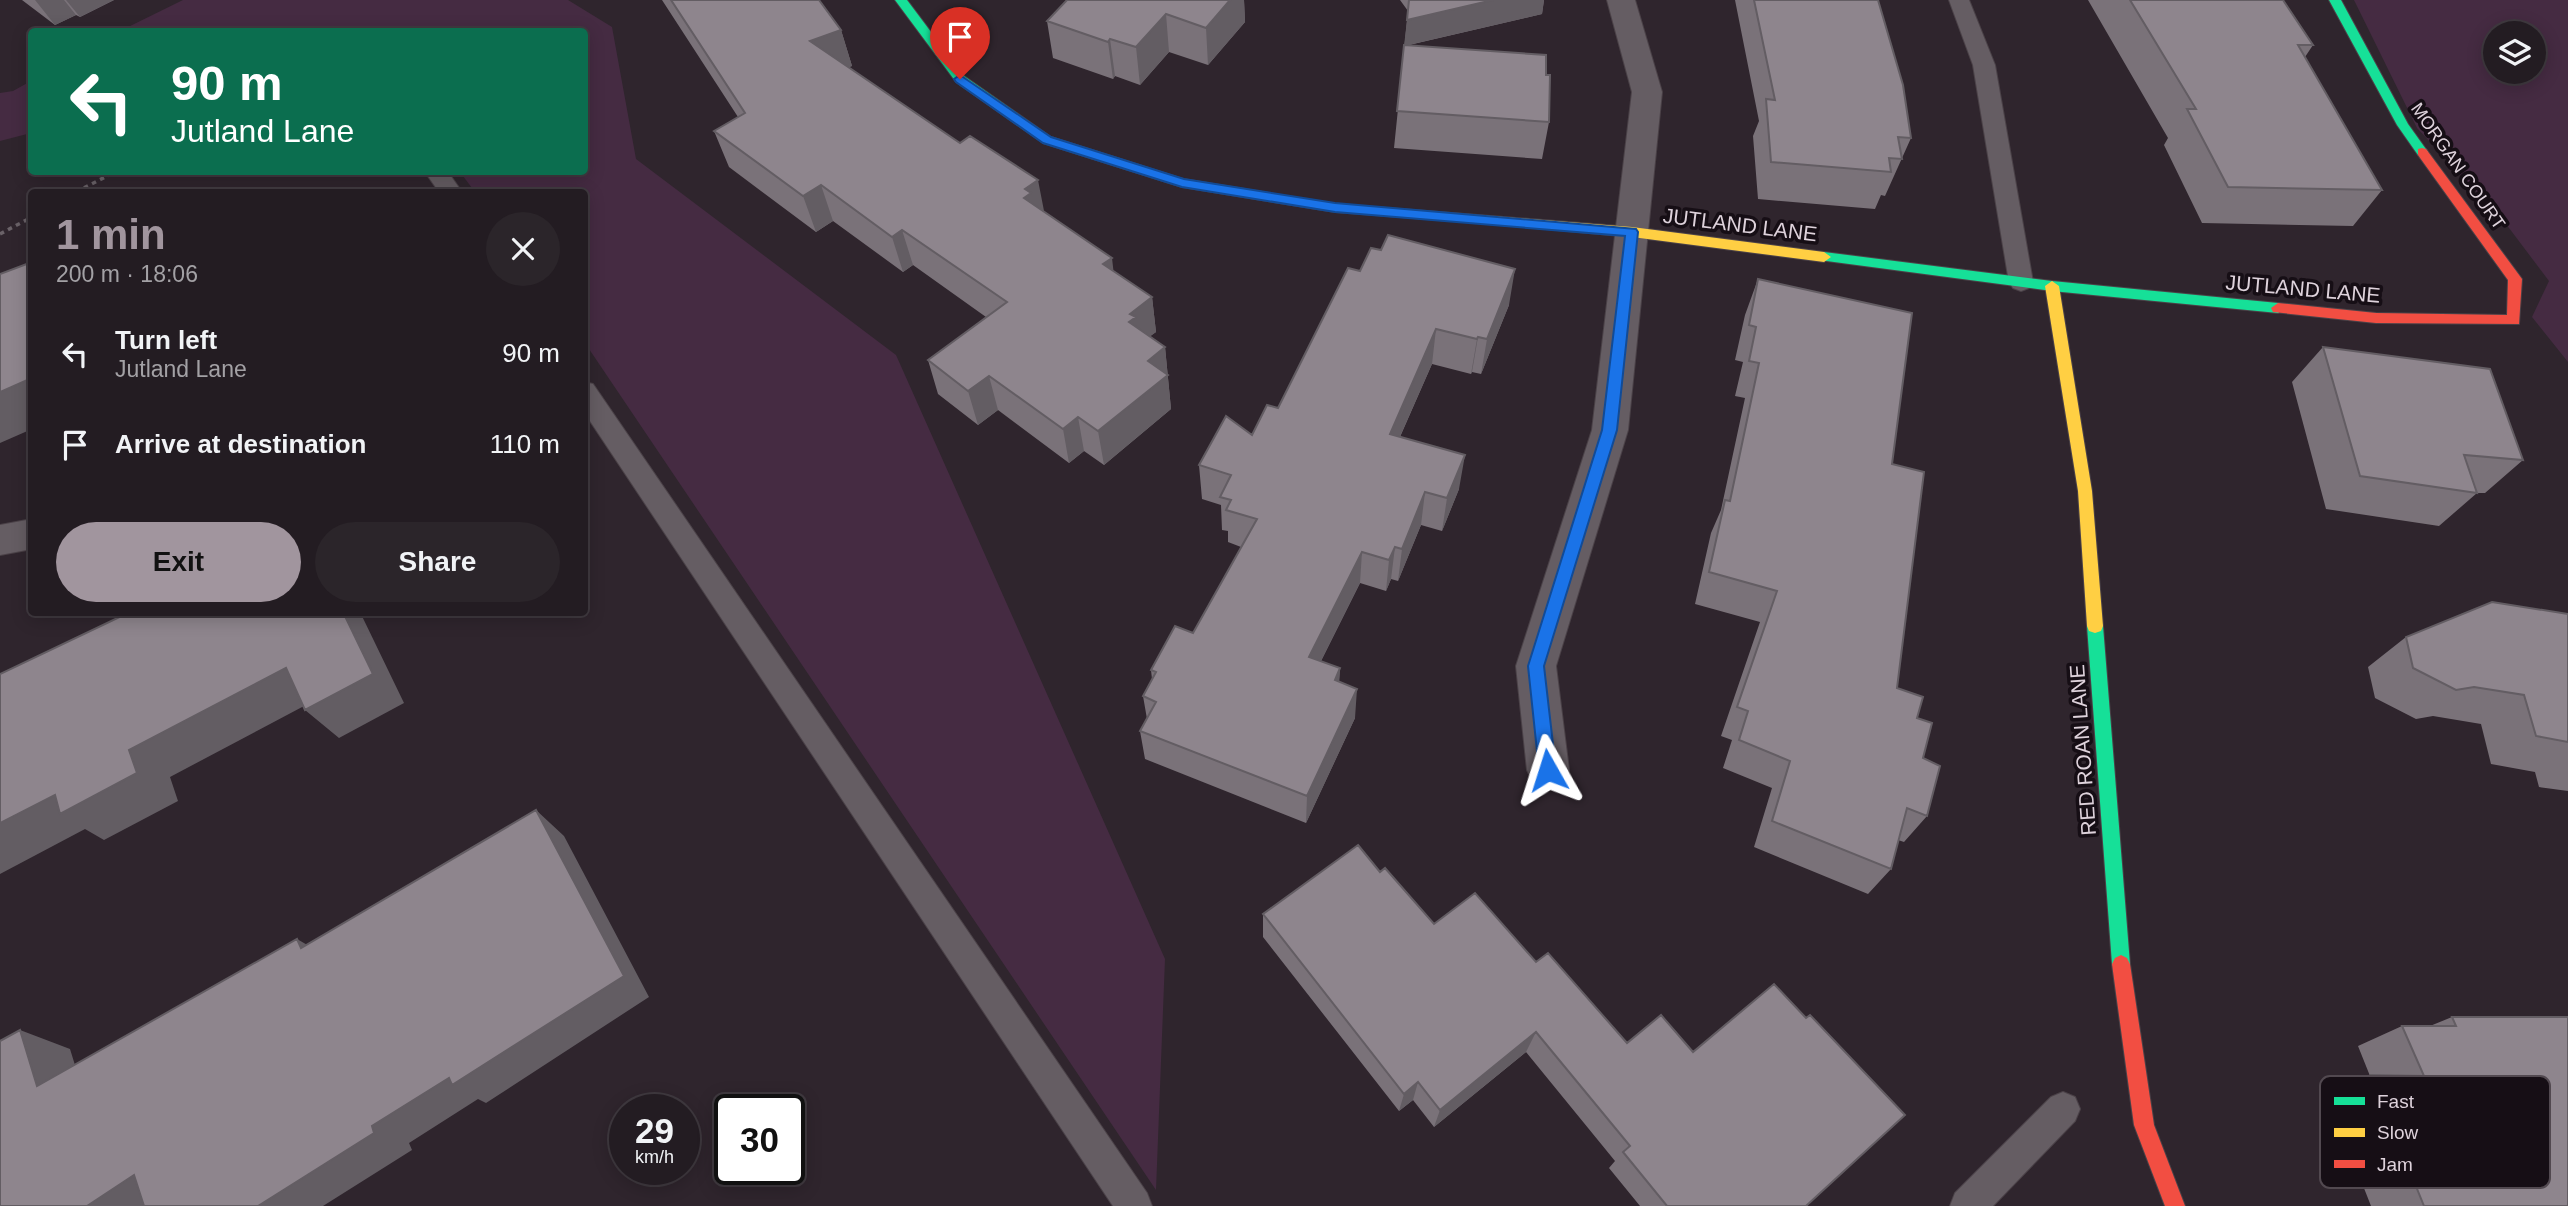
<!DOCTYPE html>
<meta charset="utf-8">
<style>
body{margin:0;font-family:Helvetica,sans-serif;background:#2b252a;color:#f1f3f6;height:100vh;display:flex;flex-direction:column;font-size:26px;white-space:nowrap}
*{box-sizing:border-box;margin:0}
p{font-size:23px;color:#a3a1a5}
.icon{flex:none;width:38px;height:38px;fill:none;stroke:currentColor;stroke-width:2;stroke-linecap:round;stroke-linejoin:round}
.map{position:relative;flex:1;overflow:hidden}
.sheet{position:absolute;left:28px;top:189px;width:560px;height:427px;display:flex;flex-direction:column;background:#231c22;border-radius:7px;box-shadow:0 4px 18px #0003,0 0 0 2px #403a40}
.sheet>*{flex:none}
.banner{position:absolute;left:28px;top:28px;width:560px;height:147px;border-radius:7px;box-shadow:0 4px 18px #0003,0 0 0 2px #403a40;background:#0b6e4f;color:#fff;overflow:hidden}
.buttons{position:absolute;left:2483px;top:21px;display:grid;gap:14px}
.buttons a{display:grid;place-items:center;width:63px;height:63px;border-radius:50%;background:#231c22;box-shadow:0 4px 18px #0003,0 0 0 2px #403a40;font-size:35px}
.speed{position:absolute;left:609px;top:1094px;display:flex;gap:14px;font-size:35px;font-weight:700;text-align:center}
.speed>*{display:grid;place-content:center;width:91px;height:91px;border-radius:50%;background:#231c22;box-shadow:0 4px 18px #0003,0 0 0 2px #403a40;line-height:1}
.speed small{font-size:18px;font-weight:400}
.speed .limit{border:4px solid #111;border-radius:10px;background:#fff;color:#111}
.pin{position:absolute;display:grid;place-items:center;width:60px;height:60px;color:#fff;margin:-72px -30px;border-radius:50% 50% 50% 0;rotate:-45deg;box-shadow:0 0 7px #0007}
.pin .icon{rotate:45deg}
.me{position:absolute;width:77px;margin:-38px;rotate:354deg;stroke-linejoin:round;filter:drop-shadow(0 0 5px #0008)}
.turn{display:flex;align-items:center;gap:24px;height:147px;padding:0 28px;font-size:32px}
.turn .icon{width:91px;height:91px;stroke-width:2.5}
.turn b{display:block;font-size:49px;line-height:60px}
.round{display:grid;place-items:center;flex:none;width:74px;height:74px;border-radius:37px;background:#2b252a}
.head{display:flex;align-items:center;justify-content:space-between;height:119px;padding:0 28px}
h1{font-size:42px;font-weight:700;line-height:52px;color:#a1959e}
.action{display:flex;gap:14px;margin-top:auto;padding:14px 28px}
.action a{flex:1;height:80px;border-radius:42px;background:#a1959e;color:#111;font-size:28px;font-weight:700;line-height:80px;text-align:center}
.action a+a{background:#2b252a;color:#f1f3f6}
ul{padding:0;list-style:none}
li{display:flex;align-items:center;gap:21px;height:91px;padding:0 28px}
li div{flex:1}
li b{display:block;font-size:26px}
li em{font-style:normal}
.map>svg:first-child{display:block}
.green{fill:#452b42;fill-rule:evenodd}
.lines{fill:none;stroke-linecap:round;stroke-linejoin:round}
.lane-casing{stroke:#4b4248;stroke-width:2}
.street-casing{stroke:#4b4248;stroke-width:2}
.fast-casing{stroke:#4b4248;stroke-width:2}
.slow-casing{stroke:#4b4248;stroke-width:2}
.jam-casing{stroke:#4b4248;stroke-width:2}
.path{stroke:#6a6268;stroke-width:3.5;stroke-dasharray:4.5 4.5;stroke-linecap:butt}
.lane{fill:#655d63;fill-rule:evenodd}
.street{fill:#655d63;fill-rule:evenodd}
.fast{fill:#16e098;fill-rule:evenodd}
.slow{fill:#ffcf43;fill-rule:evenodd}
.jam{fill:#f24e42;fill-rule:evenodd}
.wall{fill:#7a7279}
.shaded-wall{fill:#635d63}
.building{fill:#8e858d;stroke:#635d63;stroke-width:2}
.route{fill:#1a73e8;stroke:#114b97;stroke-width:2}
.labels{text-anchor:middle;stroke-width:7;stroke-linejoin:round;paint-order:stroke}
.far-street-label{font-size:18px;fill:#ded2db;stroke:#160e15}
.street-label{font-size:21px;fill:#ded2db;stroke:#160e15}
.key{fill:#160e15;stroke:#524950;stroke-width:2}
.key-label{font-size:19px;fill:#ded2db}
</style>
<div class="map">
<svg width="2568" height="1206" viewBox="0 0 2568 1206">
<rect width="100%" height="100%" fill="#2f252d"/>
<!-- green -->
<path class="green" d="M183,0H568L612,27L636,159L896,355L1165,959L1156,1190L585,343L584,192H475L460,172H584V32L120,31Z
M2354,0H2568V362L2532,317L2549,281L2503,220L2417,128ZM2496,33H2534V72H2496Z
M31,81V133L0,141V93L13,91Z"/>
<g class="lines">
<defs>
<path id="lane" d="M1949,0H1969L1995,65L2033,282L2029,288L2021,291L2013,288L2009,282L1973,65Z
M425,172H448L462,192H439Z
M584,382L593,384L1147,1193L1152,1206H1113L584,412Z
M2063,1092L2075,1097L2080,1109L2075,1121L1993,1206H1950L1955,1193L2051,1097Z"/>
<path id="street" d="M1607,0H1635L1662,92L1628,430L1556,666L1569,770L1563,783L1548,789L1533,783L1527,770L1516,666L1592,430L1632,92Z
M32,519V549L0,555V525Z"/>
<path id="fast" d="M895,0H907L964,76L1051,137L1183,179L1335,204L1452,213L1458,217L1452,221L1335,212L1182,187L1043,143L956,82Z
M2329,0H2341L2408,124L2428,152L2426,155H2418L2397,125Z
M1824,252L2052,281L2278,303L2285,308L2278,313L2052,291L1819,260V254Z
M2095,619L2101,621L2103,626L2130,964L2127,970L2121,973L2115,970L2112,964L2087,626L2089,621Z"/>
<path id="slow" d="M1452,213L1632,227L1824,252L1831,257L1824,262L1632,237L1447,220L1446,217Z
M2052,281L2059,286L2092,491L2103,626L2101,631L2095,633L2089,631L2087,626L2078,491L2045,286Z"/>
<path id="jam" d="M2422,148L2426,149L2522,279L2519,324L2376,323L2273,312L2271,308L2278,303L2376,313L2507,315L2508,280L2418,155V149Z
M2121,955L2127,958L2130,964L2154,1125L2185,1206H2165L2134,1125L2112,964L2115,958Z"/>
</defs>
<!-- lane casing -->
<use href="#lane" class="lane-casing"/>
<!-- street casing -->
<use href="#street" class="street-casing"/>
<!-- fast casing -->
<use href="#fast" class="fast-casing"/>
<!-- slow casing -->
<use href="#slow" class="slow-casing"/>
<!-- jam casing -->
<use href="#jam" class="jam-casing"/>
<!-- path -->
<path class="path" d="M76,192L115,172
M0,234L32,217"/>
<!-- lane -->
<use href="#lane" class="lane"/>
<!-- street -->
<use href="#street" class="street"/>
<!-- fast -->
<use href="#fast" class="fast"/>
<!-- slow -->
<use href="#slow" class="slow"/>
<!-- jam -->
<use href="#jam" class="jam"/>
</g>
<!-- wall -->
<path class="wall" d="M22,0H114L80,17L76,15L55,25Z
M662,0H819L841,30L852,66L849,67L1044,212L1113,271L1152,297L1156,332L1150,336L1165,347L1171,409L1104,465L1084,451L1069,463L998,410L978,425L938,394L928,360L986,317L913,265L903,272L833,221L816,232L729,167L714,131L738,117Z
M1067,0H1244L1245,22L1208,65L1169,52L1140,85L1115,76L1113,79L1053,58L1047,21Z
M1400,0H1544L1542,14L1409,45L1546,75L1549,122L1542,159L1394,148L1408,11Z
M1735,0H1878L1911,138L1885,196L1881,195L1875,209L1758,199L1753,136L1759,121Z
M2088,0H2277L2313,45L2305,57L2382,190L2353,226L2202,223L2164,145L2168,138Z
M1360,271L1509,305L1481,374L1472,372L1471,374L1432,364L1400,437L1459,489L1442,531L1421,525L1398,581L1391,579L1386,591L1360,583L1321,661L1340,668L1339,682L1355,718L1306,823L1145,759L1140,731L1147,719L1143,696L1152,679L1151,670L1193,633L1241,547L1228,542V531L1222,530L1221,505L1202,499L1199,465L1252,435L1278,408Z
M1758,279L1892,464L1897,688L1917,718L1923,758L1927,816L1904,842L1898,840L1891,869L1868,894L1754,847L1772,788L1723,768L1732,740L1721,736L1760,622L1695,604L1711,533L1721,510L1745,398L1735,396L1743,362L1735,360L1745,315Z
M2323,347L2523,460L2485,493H2477L2439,526L2326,509L2292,382Z
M2568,614V791L2539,787L2535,772L2491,764L2481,724L2433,716L2416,719L2375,698L2368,667L2406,637Z
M1380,872L1434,924L1536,962L1627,1043L1806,1206H1640L1609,1168L1615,1161L1526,1052L1434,1127L1413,1100L1399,1111L1263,937V914Z
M2452,1017L2568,1206H2371L2327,1094L2370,1076L2358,1046L2402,1026H2430Z"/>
<!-- shaded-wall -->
<path class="shaded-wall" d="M35,0H64L76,15L55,25Z
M66,0H114L80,17Z
M1230,0H1244L1245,22L1208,65L1206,28Z
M1493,0H1544L1542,14L1404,46L1407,20Z
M1166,14L1169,52L1140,85L1136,47Z
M841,30L852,66L821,77L810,41Z
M1110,39L1115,76L1113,79L1108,42Z
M1038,180L1045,216L1024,198L1025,189Z
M821,185L833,221L816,232L803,196Z
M902,230L913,265L903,272L892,237Z
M1112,258L1116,293L1103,264Z
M1515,269L1509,305L1481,374L1487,339Z
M1152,297L1156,332L1139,345L1129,322L1130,314Z
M1436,329L1432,364L1386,468L1390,434Z
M1478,337L1472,372L1471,374L1477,339Z
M1165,347L1171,409L1104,465L1098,431L1148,361Z
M989,376L998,410L978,425L968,391Z
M32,378V429L0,443V392Z
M1078,417L1084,451L1069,463L1063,429Z
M1465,455L1459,489L1442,531L1447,498Z
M1425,492L1421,525L1398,581L1402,549Z
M1395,547L1391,579L1386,591L1389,560Z
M1362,552L1360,583L1308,687L1309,657Z
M343,612H360L404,703L339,738L305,710Z
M286,668L321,697L170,777L178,801L104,840L85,829L0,874V823L129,750Z
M1340,668L1338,698L1335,680Z
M1357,689L1355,718L1306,823L1307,796Z
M536,810L564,836L649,997L486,1103L478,1099L409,1143L412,1150L323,1206H258L372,1126Z
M297,939L335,961L301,948Z
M20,1030L70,1049L87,1104L37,1086Z
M1536,1032L1526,1052L1434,1127L1440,1110Z
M1418,1082L1413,1100L1399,1111L1404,1094Z
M134,1175L158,1206H87Z"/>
<!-- building -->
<path class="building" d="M671,0H819L841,30L810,41L960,143L970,136L1038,180L1025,189L1031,193L1024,198L1112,258L1103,264L1152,297L1130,314L1136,317L1129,322L1165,347L1148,361L1168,375L1098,431L1078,417L1063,429L989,376L968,391L928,360L1007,302L902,230L892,237L821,185L803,196L714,131L745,113Z
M1067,0H1230L1206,28L1166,14L1136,47L1110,39L1108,42L1047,21Z
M1409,0H1493L1407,20Z
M1754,0H1878L1903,85L1911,138L1898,137L1902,159L1889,158L1891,172L1771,162L1766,99L1775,100Z
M2130,0H2283L2313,45H2298L2382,190L2228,187L2187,109H2196Z
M1404,45L1546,55V75H1550L1549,122L1397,111Z
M1388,235L1515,269L1487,339L1478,337L1477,339L1436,329L1390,434L1465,455L1447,498L1425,492L1402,549L1395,547L1389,560L1362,552L1309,657L1340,668L1335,680L1357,689L1307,796L1140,731L1156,702L1143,696L1156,672L1151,670L1175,626L1193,633L1257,519L1226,510L1231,500L1220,497L1231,475L1199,465L1226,416L1252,435L1267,405L1278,408L1348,268L1360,271L1371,248L1381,250Z
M32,262V378L0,392V274Z
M1758,279L1912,313L1892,464L1924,472L1897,688L1923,697L1917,718L1932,723L1923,758L1940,766L1927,816L1907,808L1891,869L1772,821L1790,761L1739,740L1748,711L1737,707L1777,591L1709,572L1725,500L1730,501L1759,363L1749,361L1756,327L1749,325Z
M2323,347L2490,369L2523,460L2464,455L2477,493L2360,476Z
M2492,602L2568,614V742L2536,736L2524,695L2474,687L2456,690L2413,668L2406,637Z
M130,612H343L373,674L305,710L286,668L129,750L137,773L60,814L55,795L0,823V674Z
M536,810L624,976L452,1085L449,1078L372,1126L374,1133L258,1206H144L134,1175L87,1206H0V1041L20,1030L37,1086L297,939L301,948Z
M1358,845L1380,872L1385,868L1434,924L1475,893L1536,962L1548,953L1627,1043L1661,1015L1693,1052L1774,984L1806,1018L1810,1015L1905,1115L1806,1206H1667L1623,1152L1630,1146L1536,1032L1440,1110L1418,1082L1404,1094L1263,914Z
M2452,1017H2568V1206H2424L2371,1075L2424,1076L2402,1026H2456Z"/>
<!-- route -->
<path class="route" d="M960,75L1051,137L1184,179L1335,203L1636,229L1638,232L1617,430L1544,666L1556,770L1554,775L1548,777L1542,775L1539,770L1528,666L1602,430L1625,236L1335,212L1182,187L1043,143L956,82L954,79Z"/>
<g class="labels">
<!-- far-street labels -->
<g class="far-street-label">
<text transform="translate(2458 166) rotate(55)" y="6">MORGAN COURT</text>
</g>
<!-- street labels -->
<g class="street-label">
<text transform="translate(1740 225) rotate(7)" y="7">JUTLAND LANE</text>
<text transform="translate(2303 289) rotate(5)" y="7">JUTLAND LANE</text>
<text transform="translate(2083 750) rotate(-94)" y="7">RED ROAN LANE</text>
</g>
</g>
<!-- legend -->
<rect x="2320" y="1076" width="230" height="112" rx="10" class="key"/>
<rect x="2334" y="1097" width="31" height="8" fill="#16e098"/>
<rect x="2334" y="1128" width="31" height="9" fill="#ffcf43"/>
<rect x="2334" y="1160" width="31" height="8" fill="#f24e42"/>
<g class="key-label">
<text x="2377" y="1108">Fast</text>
<text x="2377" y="1139">Slow</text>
<text x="2377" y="1171">Jam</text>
</g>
</svg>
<div class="buttons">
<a><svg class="icon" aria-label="layers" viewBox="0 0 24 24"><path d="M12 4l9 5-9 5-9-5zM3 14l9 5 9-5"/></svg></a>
</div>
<div class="speed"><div>29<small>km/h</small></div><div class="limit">30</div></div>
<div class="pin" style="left:960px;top:79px;background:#d93025"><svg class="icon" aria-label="arrive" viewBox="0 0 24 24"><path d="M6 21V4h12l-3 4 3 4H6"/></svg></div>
<svg class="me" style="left:1548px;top:770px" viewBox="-20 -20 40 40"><path d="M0-17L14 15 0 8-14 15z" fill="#1a73e8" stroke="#fff" stroke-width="4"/></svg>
<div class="banner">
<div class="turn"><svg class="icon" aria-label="left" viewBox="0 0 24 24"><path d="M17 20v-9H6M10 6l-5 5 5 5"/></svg><div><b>90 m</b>Jutland Lane</div></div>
</div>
<section class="sheet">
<div class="head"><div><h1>1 min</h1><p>200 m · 18:06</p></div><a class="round"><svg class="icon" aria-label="close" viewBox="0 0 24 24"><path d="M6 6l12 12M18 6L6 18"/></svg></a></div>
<ul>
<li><svg class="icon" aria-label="left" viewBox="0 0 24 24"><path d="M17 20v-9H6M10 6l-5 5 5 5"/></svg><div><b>Turn left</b><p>Jutland Lane</p></div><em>90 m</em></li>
<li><svg class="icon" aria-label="arrive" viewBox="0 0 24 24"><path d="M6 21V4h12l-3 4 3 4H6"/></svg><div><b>Arrive at destination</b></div><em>110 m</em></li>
</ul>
<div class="action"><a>Exit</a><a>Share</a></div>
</section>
</div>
